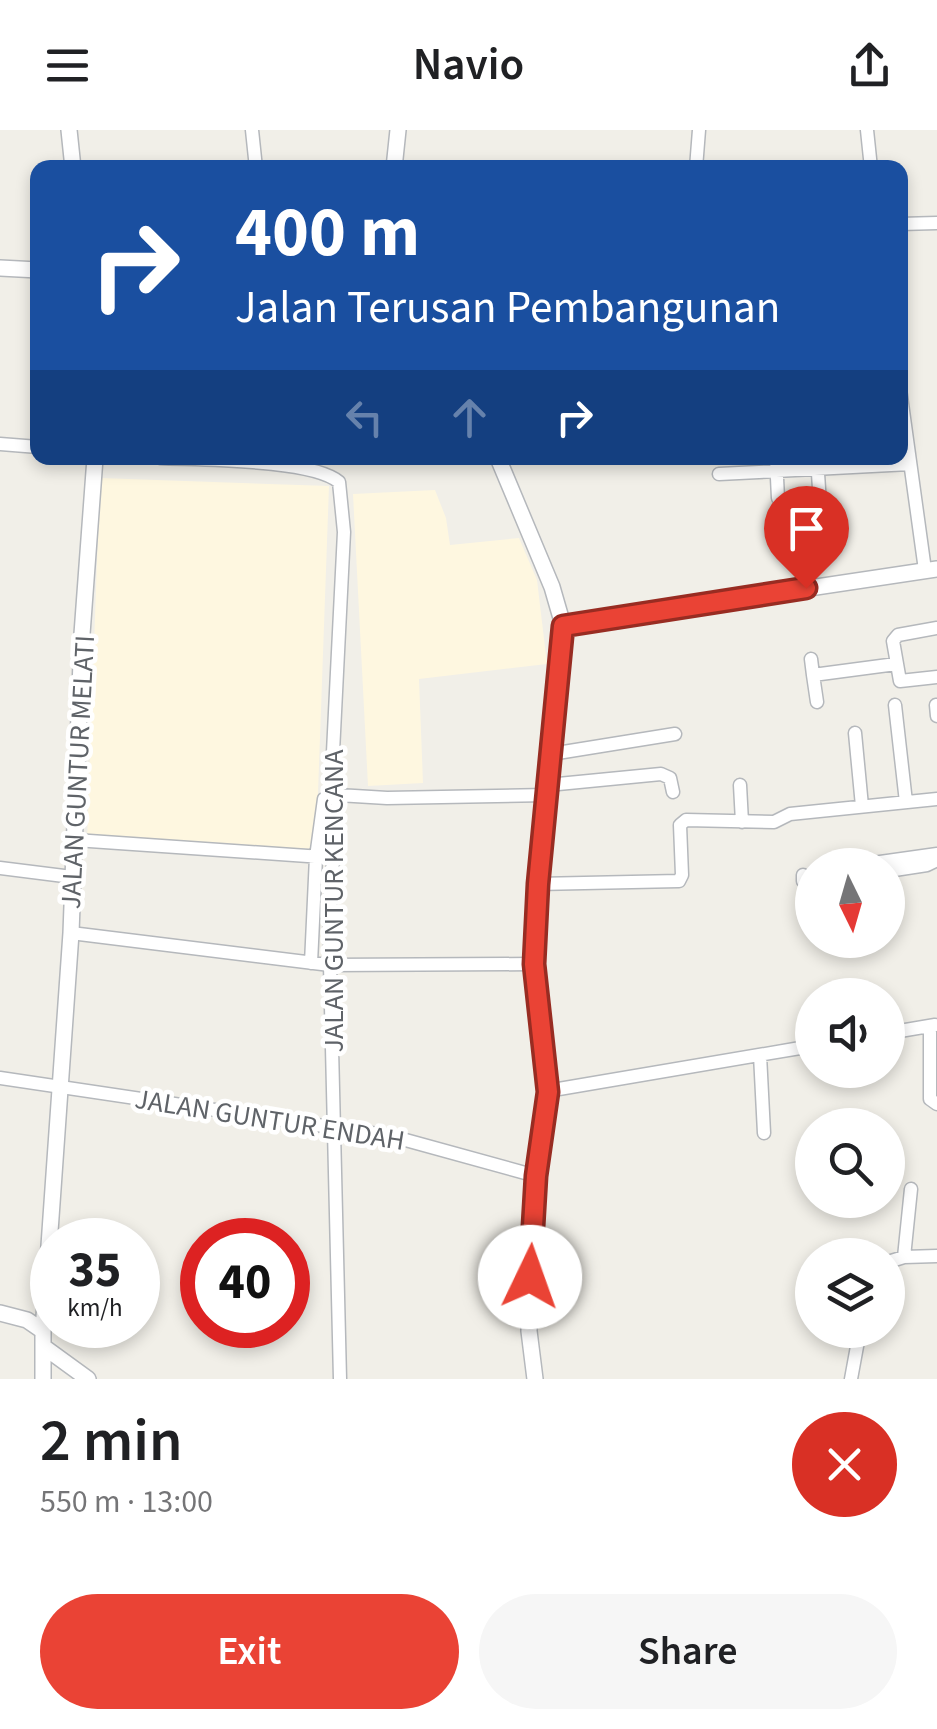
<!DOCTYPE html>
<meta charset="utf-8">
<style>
body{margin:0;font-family:"Source Sans 3",sans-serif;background:#f6f6f6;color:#202124;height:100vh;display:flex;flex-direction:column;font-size:38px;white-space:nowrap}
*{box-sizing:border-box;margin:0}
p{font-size:32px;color:#757577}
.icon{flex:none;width:55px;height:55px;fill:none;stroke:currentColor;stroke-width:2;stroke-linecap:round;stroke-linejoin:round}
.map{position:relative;height:1249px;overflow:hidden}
.side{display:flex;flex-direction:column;background:#fff;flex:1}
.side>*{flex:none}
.top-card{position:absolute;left:30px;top:30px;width:878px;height:305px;border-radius:20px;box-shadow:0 5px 15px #0003;background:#1a4fa0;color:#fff;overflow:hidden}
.needle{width:65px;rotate:175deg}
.controls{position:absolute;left:795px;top:718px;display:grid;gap:20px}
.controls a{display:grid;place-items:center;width:110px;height:110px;border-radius:50%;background:#fff;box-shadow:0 5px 15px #0003;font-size:50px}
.speed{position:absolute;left:30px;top:1088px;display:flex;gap:20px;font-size:50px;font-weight:700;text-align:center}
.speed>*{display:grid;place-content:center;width:130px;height:130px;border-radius:50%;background:#fff;box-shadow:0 5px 15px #0003;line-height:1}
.speed small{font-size:25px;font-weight:400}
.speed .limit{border:15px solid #d22;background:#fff;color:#111}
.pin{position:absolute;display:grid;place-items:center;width:85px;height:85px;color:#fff;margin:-102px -42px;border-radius:50% 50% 50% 0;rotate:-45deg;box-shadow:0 0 10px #0007}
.pin .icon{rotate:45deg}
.me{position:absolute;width:110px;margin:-55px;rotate:3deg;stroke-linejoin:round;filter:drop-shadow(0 0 8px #0008)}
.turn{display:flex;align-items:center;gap:35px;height:210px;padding:0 40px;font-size:45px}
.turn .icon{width:130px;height:130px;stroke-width:2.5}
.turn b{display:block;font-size:70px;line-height:85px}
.lanes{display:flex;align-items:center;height:95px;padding:0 40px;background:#0003;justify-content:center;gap:50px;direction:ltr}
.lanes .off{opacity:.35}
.round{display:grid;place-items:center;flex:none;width:105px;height:105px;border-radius:52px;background:#f6f6f6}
.head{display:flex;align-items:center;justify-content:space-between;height:170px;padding:0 40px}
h1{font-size:60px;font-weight:600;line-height:75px}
.button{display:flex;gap:20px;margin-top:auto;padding:20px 40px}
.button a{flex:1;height:115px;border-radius:60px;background:#ea4335;color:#fff;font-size:40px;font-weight:600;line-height:115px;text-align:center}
.button a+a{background:#f6f6f6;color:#202124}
header{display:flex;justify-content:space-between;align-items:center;height:130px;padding:0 40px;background:#fff;font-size:45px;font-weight:600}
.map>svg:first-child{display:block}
.commercial{fill:#fef7e0}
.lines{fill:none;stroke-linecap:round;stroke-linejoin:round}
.minor-casing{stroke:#b5b8bc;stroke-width:15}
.tertiary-casing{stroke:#b5b8bc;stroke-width:18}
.minor{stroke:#fff;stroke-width:12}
.tertiary{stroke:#fff;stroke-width:15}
.route-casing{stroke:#982c22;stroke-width:25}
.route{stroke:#ea4335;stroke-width:18}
.labels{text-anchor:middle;stroke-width:9;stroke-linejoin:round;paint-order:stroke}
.street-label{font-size:28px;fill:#5f6368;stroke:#fff}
</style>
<header><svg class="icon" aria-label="menu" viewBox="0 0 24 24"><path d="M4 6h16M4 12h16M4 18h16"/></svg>Navio<svg class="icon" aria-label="share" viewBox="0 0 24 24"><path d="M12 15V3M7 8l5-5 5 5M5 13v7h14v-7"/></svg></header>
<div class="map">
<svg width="937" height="1249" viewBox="0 0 937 1249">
<rect width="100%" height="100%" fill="#f1efe8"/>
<!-- commercial -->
<path class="commercial" d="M100,348L329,356L316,719L87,711Z
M435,360L446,388L450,415L519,408L537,450L547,534L419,549L423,653L368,656L353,364Z"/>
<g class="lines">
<defs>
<path id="minor" d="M252,0L256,38
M867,0L871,38
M696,38L699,0
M900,94L937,93
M900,259L925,440
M0,314L38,317
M160,328C200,330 312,329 339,352L344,402L333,622L338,665L330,770V835L340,1249
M776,328L778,368
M817,328L820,374
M719,344L910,334
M937,498L898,505L893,511L900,551L937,547
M811,529L813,545
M817,572L813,545L896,534
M895,575L906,672
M936,575L937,586
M855,603L862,676
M551,624L675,604
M548,655L661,644L670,648L673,662
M740,655L742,692
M75,710L322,727
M859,735L937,724
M0,738L72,747
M888,741L927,735L937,730
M803,745V751L812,752
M537,754L679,751L682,745L680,695L686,690L774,692L790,684L937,669
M71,803L330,835L534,834
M311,833L316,727L324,669L338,665L387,668L547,665
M930,896V969L937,974
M888,903L935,895
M760,925L764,1003
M0,948L391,1006L536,1046
M547,961L812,916
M904,1127L911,1059
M888,1132L904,1127L937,1126
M851,1249L860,1200"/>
<path id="tertiary" d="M69,0L73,38
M394,38L398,0
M0,138L38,140
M498,328L552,457L563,495L537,754L534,834L547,961L536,1046L530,1147L529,1201L535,1249
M563,495L937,439
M0,1183L27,1190L43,1201V1249
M43,1201L71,803L82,504L95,328
M44,1217L88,1249"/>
</defs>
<!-- minor casing -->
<use href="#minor" class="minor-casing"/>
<!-- tertiary casing -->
<use href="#tertiary" class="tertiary-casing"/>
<!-- minor -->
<use href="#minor" class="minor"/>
<!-- tertiary -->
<use href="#tertiary" class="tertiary"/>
</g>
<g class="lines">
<defs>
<path id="route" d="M530,1147L536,1046L548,962L534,834L538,754L563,496L806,458"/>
</defs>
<!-- route casing -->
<use href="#route" class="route-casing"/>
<!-- route -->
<use href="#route" class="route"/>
</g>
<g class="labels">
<!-- street labels -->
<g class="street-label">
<text transform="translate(77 642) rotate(-87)" y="10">JALAN GUNTUR MELATI</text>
<text transform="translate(333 771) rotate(-90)" y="10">JALAN GUNTUR KENCANA</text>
<text transform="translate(270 989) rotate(9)" y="10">JALAN GUNTUR ENDAH</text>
</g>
</g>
</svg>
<div class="controls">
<a><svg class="needle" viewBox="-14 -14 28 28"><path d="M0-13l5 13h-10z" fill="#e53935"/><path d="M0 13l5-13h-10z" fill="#757577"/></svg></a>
<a><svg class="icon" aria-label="sound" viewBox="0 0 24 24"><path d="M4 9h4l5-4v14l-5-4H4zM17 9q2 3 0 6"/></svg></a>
<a><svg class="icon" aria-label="search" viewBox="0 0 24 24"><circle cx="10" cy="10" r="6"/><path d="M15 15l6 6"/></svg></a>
<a><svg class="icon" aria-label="layers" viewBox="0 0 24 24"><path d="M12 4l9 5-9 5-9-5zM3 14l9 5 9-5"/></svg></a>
</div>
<div class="speed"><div>35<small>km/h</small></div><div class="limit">40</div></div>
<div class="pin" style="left:806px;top:458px;background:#d93025"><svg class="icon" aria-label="arrive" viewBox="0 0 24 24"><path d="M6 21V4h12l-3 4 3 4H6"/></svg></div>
<svg class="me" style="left:530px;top:1147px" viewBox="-20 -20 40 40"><circle r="19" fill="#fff"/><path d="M0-13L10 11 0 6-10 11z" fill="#ea4335"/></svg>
<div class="top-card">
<div class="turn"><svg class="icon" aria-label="right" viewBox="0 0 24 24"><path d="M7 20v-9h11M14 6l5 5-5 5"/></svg><div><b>400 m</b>Jalan Terusan Pembangunan</div></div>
<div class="lanes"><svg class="icon off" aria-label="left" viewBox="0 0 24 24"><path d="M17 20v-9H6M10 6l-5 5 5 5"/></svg><svg class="icon off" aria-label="ahead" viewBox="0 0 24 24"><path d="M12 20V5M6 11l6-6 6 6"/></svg><svg class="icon" aria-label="right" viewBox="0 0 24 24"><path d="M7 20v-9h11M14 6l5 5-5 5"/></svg></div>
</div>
</div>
<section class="side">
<div class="head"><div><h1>2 min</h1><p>550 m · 13:00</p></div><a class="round" style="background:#d93025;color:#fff"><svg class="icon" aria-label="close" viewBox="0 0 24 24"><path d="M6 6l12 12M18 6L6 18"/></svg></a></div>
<div class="button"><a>Exit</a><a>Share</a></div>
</section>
